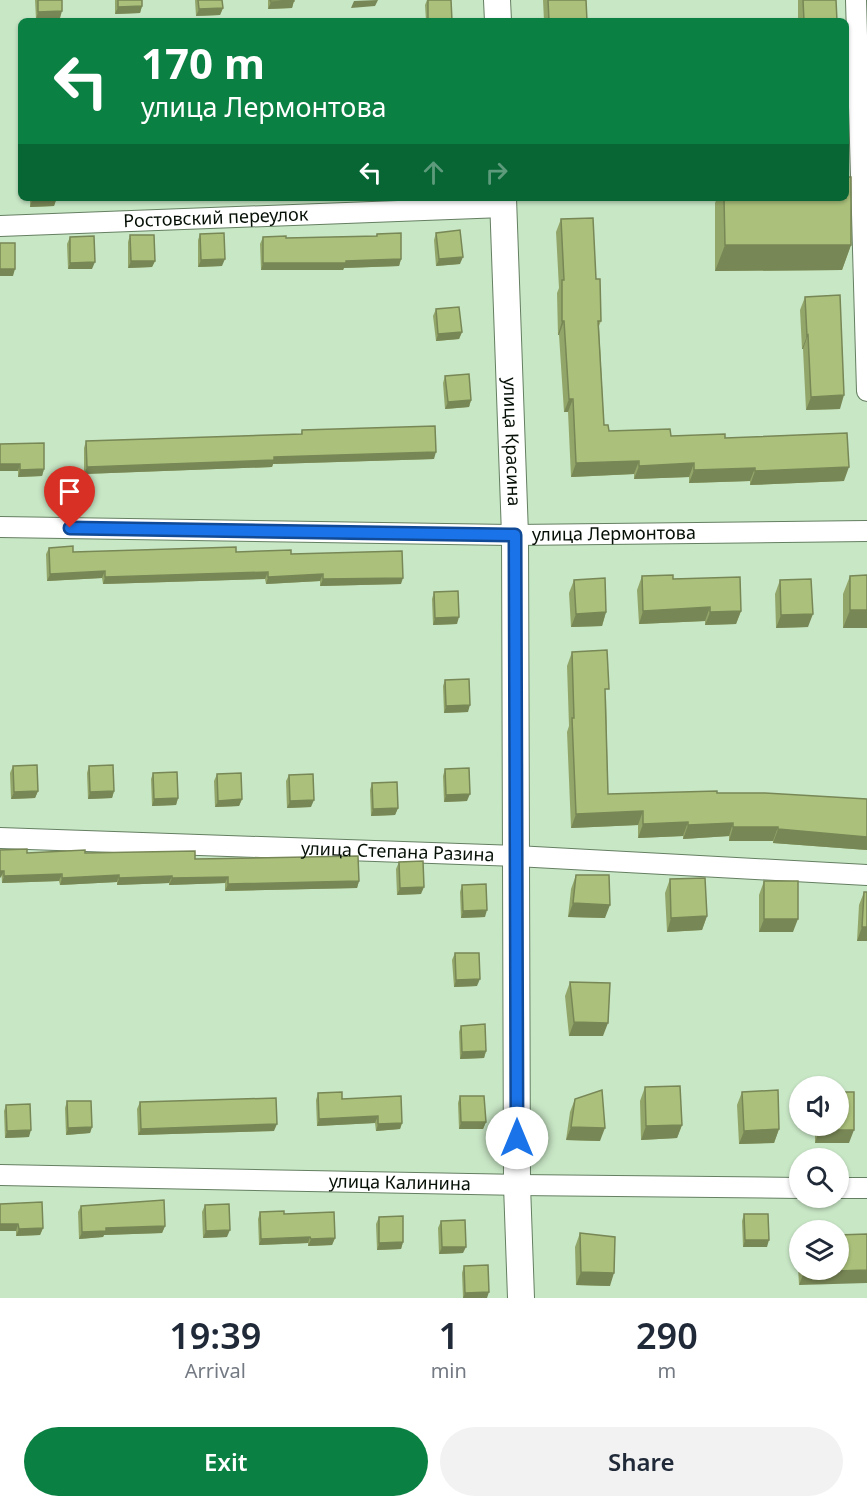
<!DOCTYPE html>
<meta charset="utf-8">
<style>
body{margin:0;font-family:"Noto Sans",sans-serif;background:#f2f2f3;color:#1f2937;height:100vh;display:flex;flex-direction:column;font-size:22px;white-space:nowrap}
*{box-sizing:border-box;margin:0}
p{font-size:20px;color:#747a83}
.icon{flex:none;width:33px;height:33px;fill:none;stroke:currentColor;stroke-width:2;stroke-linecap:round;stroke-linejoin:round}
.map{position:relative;height:1298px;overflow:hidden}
.side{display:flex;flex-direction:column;background:#fff;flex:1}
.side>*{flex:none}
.guide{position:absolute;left:18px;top:18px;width:831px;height:183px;border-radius:9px;box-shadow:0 2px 4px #0004;background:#0b8043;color:#fff;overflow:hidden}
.buttons{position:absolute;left:789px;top:1076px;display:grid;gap:12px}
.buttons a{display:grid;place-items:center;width:60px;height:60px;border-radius:50%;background:#fff;box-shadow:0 2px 4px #0004;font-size:30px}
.pin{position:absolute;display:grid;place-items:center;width:51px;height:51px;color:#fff;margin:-62px -26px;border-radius:50% 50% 50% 0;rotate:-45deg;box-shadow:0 0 6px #0007}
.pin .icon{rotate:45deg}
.me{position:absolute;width:66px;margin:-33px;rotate:0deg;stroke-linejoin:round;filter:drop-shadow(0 0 4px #0008)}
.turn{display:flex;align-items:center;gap:21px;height:126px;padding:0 24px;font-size:27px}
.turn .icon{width:78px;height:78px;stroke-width:2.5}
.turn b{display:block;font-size:42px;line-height:51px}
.lanes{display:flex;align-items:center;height:57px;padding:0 24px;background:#0003;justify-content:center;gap:30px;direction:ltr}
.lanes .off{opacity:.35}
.eta{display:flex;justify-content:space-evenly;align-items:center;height:102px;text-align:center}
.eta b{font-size:36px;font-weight:600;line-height:42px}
.button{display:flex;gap:12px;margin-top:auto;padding:12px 24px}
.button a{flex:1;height:69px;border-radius:36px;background:#0b8043;color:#fff;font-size:24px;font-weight:600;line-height:69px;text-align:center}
.button a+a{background:#f2f2f3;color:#1f2937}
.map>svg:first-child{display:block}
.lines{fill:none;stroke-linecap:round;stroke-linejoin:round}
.minor-casing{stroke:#647f61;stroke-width:22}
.tertiary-casing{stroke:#647f61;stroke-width:28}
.minor{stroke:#fff;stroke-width:20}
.tertiary{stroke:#fff;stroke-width:26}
.wall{fill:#93a66a}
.shaded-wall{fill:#788756}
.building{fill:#abc17b;stroke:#788756;stroke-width:1.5}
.route-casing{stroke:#114b97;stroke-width:15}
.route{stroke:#1a73e8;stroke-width:10}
.labels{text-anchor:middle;stroke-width:6;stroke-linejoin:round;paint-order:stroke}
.street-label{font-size:18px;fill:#050f05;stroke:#fefefe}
</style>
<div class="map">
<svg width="867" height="1298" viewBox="0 0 867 1298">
<rect width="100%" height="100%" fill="#c8e7c5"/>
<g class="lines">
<defs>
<g id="minor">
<path d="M856,0L867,391"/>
<path id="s1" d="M0,226L503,207"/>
<path id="s2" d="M0,527L515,535L867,531"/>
<path id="s3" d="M0,838L516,856L867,875"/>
<path id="s4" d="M0,1175L517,1185L800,1188"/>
<path d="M838,1188H867"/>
</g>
<g id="tertiary">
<path d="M497,0L498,21"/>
<path id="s5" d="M503,198L515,535L517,1185L521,1298"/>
</g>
</defs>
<!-- minor casing -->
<use href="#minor" class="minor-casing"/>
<!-- tertiary casing -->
<use href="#tertiary" class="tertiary-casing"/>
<!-- minor -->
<use href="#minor" class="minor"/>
<!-- tertiary -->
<use href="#tertiary" class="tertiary"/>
</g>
<!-- wall -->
<path class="wall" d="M35,0H62L60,18L36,19Z
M115,0H142V6L140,13L115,14Z
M195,0H222L223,8L220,15L196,16Z
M268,0H294L292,8L268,9Z
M427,0H451L452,21H426L425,5Z
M543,0H586L587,21H544Z
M798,0H836L837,21H798Z
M30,198H56V200L54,206L30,207Z
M717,198H846L851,245L842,270L715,271V203Z
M561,219L596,279L601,321L599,326L604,425L609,431L671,436L725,438L844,481L750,485V481L689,483V477L634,479V474L571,477L568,412H564L559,335H558L557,293L559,288L556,232Z
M436,233L460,264L436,266L434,240Z
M200,234L222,266L198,267V240Z
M377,234L401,259L399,266L344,268L343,270H261L260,244L263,237L286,238L376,236Z
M130,235L155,261L152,267L128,268V242Z
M70,237L92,269H68L67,244Z
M805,297L840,409L806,410L803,349H802L800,310Z
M436,309L462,332L459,339L436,341L433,316Z
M445,376L471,400L469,407L445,409L443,383Z
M302,430L434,459L273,464L272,467L84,474V448L86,441L301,434Z
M0,444L44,469L42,476L18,477V471H0Z
M49,548L73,552H236L291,554L401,584L320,586V581L266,584L265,579L103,584L102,578L47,581L46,554Z
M867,575V628H843V594L850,576Z
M642,576L673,579L741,611L736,624L705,625V621L639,624L637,590Z
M574,580L606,612L602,626L571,627L569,593Z
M780,580L808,627L776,628L775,594Z
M434,592L457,624L433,625L432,599Z
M572,652L606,697L608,794L717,793L867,799V850L773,843V841H729V836L683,839V836L638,838V825L571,828L567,732L569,726L567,666Z
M445,680L468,712L444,713L443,686Z
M13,766L38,791L35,798L11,799L10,773Z
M89,766L114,791L112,798L88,799L87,773Z
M445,769L467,801L444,802L443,776Z
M153,773L178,798L176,805L152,806L151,779Z
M217,774L242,799L239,806L215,807L214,781Z
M289,775L311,807L287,808L286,781Z
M372,783L398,808L395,815L371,816L370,790Z
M0,850L27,853H85L195,859L359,881L357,888L225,891V883L169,885V883L117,885V882L60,885L59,881L2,883Z
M399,862L421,894L397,895L396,869Z
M576,875L605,918L568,917L571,889Z
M670,879L707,916L702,930L667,932L665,893Z
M764,881L793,932H759V895Z
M462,885L485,917L461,918L460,892Z
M864,892H867V941H857L859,905Z
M455,953L477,986L454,987L452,960Z
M570,982L603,1036H569L565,996Z
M461,1026L486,1051L484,1058L460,1059L459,1032Z
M645,1087L682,1125L677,1138L641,1140L640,1101Z
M742,1092L779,1129L774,1143L739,1144L737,1105Z
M318,1093L342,1099L402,1123L400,1129L376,1131L375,1123L317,1126L316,1100Z
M460,1096L486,1122L483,1129H459L458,1103Z
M575,1099L600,1141L566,1140L570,1112Z
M67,1101L92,1127L90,1133L66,1135L65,1108Z
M140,1102L274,1131L138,1135L137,1109Z
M6,1105L29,1137L5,1138L4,1111Z
M815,1125H838L849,1143H815Z
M0,1204L43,1228L40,1235L16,1236V1231Z
M205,1205L227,1237L203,1238L202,1212Z
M81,1206L165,1226L162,1233L104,1235L103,1237L79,1239L78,1212Z
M260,1212L284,1214L335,1238L332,1245L308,1246V1243L259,1245L258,1219Z
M744,1214L767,1247H743L742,1221Z
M379,1217L403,1242L401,1249L377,1250L376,1224Z
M441,1221L463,1253L439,1254L438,1228Z
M580,1233L610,1286L576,1285L575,1247Z
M800,1243V1269H838L799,1285L797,1249Z
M464,1266L487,1298H463L462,1273Z"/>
<!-- shaded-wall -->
<path class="shaded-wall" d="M378,0L375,6L351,8L354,1Z
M294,1L292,8L268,9L271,2Z
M142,6L140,13L115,14L118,7Z
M223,8L220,15L196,16L199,9Z
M62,11L60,18L36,19L38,12Z
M97,198H121L120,199L97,200Z
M32,200H56L54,206L30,207Z
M725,245H851L842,270L715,271Z
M463,257L460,264L436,266L439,259Z
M225,259L222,266L198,267L201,260Z
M401,259L399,266L344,268L343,270H261L263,263Z
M131,261H155L152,267L128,268Z
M95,262L92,269H68L70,263Z
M0,269H15L13,276H0Z
M562,321H564L559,335H558Z
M462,332L459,339L436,341L438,334Z
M808,335L803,349H802L807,336Z
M844,395L840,409L806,410L811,397Z
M569,399H573L568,412H564Z
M471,400L469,407L445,409L448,402Z
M436,452L434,459L273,464L272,467L84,474L87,467L274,457Z
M639,461L634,474L571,477L576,463Z
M694,463L689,477L634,479L639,466Z
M0,464H20L18,471H0Z
M849,467L844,481L750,485L755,471Z
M755,468L750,481L689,483L694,470Z
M44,469L42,476L18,477L20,470Z
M105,571L102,578L47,581L50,574Z
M268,572L265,579L103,584L105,577Z
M323,574L320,581L266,584L268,577Z
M403,578L401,584L320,586L323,579Z
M710,607L705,621L639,624L643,611Z
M850,610H867V628H843Z
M741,611L736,624L705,625L710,612Z
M606,612L602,626L571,627L576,614Z
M813,614L808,627L776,628L781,615Z
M459,617L457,624L433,625L435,618Z
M470,705L468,712L444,713L446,706Z
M38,791L35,798L11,799L14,792Z
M114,791L112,798L88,799L90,792Z
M470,794L467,801L444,802L446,795Z
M178,798L176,805L152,806L154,799Z
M242,799L239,806L215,807L218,801Z
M314,800L311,807L287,808L290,801Z
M398,808L395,815L371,816L373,809Z
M643,811L638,825L571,828L576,814Z
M688,822L683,836L638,838L643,824Z
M733,823L729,836L683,839L688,825Z
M733,827H778L773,841H729Z
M778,829L867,837V850L773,843Z
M0,871H4L1,877L0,878Z
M62,874L59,881L2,883L4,876Z
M119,875L117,882L60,885L62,878Z
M172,876L169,883L117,885L119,878Z
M228,877L225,883L169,885L172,878Z
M359,881L357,888L225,891L228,884Z
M424,887L421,894L397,895L400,888Z
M573,903L610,905L605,918L568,917Z
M487,910L485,917L461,918L463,911Z
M707,916L702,930L667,932L671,918Z
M764,919H798L793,932H759Z
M862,927H867V941H857Z
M480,979L477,986L454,987L456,980Z
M574,1022L608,1023L603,1036H569Z
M486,1051L484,1058L460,1059L462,1052Z
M378,1116L375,1123L317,1126L319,1119Z
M461,1122H486L483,1129H459Z
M402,1123L400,1129L376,1131L378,1124Z
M277,1124L274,1131L138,1135L141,1129Z
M682,1125L677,1138L641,1140L646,1126Z
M92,1127L90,1133L66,1135L68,1128Z
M571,1127L605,1128L600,1141L566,1140Z
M779,1129L774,1143L739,1144L744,1131Z
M31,1130L29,1137L5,1138L7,1131Z
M819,1130H854L849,1143H815Z
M0,1224H18L16,1231H0Z
M165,1226L162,1233L104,1235L103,1237L79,1239L82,1232L106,1228Z
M43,1228L40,1235L16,1236L19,1229Z
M230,1230L227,1237L203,1238L206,1231Z
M310,1237L308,1243L259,1245L261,1239Z
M335,1238L332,1245L308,1246L311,1239Z
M745,1240H769L767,1247H743Z
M403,1242L401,1249L377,1250L379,1243Z
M442,1247H466L463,1253L439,1254Z
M867,1270V1283L799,1285L804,1272Z
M581,1272L614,1273L610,1286L576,1285Z
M489,1292L487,1298H463L465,1293Z"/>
<!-- building -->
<path class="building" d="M38,0H62V11L38,12Z
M118,0H142V6L118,7Z
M198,0H222L223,8L199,9Z
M270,0H294V1L271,2Z
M428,0H451L452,21H428Z
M548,0H586L587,21H549Z
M803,0H836L837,21H804Z
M846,177H851V245H725L724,198H846Z
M32,198H56V200H32Z
M593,218L596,279H600L601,321H598L604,425H608L609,431L670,429L671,436L725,434V438L847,433L849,467L755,471V468L694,470V463L639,466V461L576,463L573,399H569L564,321H562V280H564L561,219Z
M460,230L463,257L439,259L436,233Z
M224,233L225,259L201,260L200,234Z
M401,233V259L346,261V263H263V237L286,236V238L377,236V234Z
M130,235H154L155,261H131Z
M94,236L95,262L70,263V237Z
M0,243H15V269H0Z
M840,295L844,395L811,397L808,335L807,336L805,297Z
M459,307L462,332L438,334L436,309Z
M469,374L471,400L448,402L445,376Z
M435,426L436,452L274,457V460L87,467L86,441L302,434V430Z
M44,443V469L20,470V464H0V444Z
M73,546V552L236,547V552L291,550V554L402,551L403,578L323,579V574L268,577V572L105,577V571L50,574L49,548Z
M673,575V579L740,577L741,611L710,612V607L643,611L642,576Z
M867,575V610H850V576Z
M605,578L606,612L576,614L574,580Z
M811,579L813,614L781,615L780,580Z
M458,591L459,617L435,618L434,592Z
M607,650L609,689H605L608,794L717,791V793H765L867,799V837L778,829V827H733V823L688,825V822L643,824V811L576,814L572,718H574L572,652Z
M469,679L470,705L446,706L445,680Z
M37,765L38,791L14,792L13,766Z
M113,765L114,791L90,792L89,766Z
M469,768L470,794L446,795L445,769Z
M177,772L178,798L154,799L153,773Z
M241,773L242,799L218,801L217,774Z
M313,774L314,800L290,801L289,775Z
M397,782L398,808L373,809L372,783Z
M27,849V853L85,850V853L195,851V859L358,856L359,881L228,884V877L172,878V876L119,878V875L62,878V874L4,876V871H0V850Z
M423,861L424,887L400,888L399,862Z
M576,875H609L610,905L573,903Z
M705,878L707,916L671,918L670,879Z
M764,881H798V919H764Z
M486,884L487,910L463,911L462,885Z
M864,892H867V927H862Z
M455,953H479L480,979L456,980Z
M570,982L610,983L608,1023L574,1022Z
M485,1024L486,1051L462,1052L461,1026Z
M680,1086L682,1125L646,1126L645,1087Z
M602,1090L605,1128L571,1127L575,1099Z
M778,1090L779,1129L744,1131L742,1092Z
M342,1092V1099L401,1096L402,1123L378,1124V1116L319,1119L318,1093Z
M838,1092H854V1130H819V1125H838Z
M460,1096H484L486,1122H461Z
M276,1098L277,1124L141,1129L140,1102Z
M67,1101H91L92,1127L68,1128Z
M30,1104L31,1130L7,1131L6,1105Z
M164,1200L165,1226L106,1228V1231L82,1232L81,1206Z
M42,1202L43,1228L19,1229L18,1224H0V1204Z
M229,1204L230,1230L206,1231L205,1205Z
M284,1211V1214L334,1212L335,1238L311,1239L310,1237L261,1239L260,1212Z
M744,1214H768L769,1240H745Z
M403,1216V1242L379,1243V1217Z
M465,1220L466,1247H442L441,1221Z
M580,1233L615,1237L614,1273L581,1272Z
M867,1234V1270L804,1272V1269H838V1235Z
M488,1265L489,1292L465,1293L464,1266Z"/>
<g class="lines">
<defs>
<path id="route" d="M70,528L515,535L517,1138"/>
</defs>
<!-- route casing -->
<use href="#route" class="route-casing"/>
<!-- route -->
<use href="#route" class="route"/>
</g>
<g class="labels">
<!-- street labels -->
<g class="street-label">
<text dy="6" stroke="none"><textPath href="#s1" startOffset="216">Ростовский переулок</textPath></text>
<text dy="6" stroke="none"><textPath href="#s5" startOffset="244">улица Красина</textPath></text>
<text dy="6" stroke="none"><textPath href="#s2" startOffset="614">улица Лермонтова</textPath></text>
<text dy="6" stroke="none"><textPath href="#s3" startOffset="398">улица Степана Разина</textPath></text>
<text dy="6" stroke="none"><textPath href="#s4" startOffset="400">улица Калинина</textPath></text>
</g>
</g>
</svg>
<div class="buttons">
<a><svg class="icon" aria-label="sound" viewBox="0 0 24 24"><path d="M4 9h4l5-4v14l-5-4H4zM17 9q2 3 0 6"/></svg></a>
<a><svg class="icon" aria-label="search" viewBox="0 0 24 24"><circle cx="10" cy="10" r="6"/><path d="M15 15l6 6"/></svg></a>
<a><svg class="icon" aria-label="layers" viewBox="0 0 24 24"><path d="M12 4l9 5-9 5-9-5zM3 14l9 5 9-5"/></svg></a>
</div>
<div class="pin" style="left:70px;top:528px;background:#d93025"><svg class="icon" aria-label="arrive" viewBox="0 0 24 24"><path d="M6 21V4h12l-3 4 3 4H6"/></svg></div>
<svg class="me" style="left:517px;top:1138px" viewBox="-20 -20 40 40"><circle r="19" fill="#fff"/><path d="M0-13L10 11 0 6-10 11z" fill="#1a73e8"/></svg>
<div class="guide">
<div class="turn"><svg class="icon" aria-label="left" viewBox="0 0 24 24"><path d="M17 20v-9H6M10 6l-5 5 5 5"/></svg><div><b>170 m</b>улица Лермонтова</div></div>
<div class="lanes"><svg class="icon" aria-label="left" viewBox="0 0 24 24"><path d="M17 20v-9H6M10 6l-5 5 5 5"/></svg><svg class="icon off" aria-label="ahead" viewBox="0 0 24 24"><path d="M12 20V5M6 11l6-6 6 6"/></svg><svg class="icon off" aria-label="right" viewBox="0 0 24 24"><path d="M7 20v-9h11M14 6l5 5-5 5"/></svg></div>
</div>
</div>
<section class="side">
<div class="eta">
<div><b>19:39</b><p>Arrival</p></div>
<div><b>1</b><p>min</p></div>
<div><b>290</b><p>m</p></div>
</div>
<div class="button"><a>Exit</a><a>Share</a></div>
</section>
